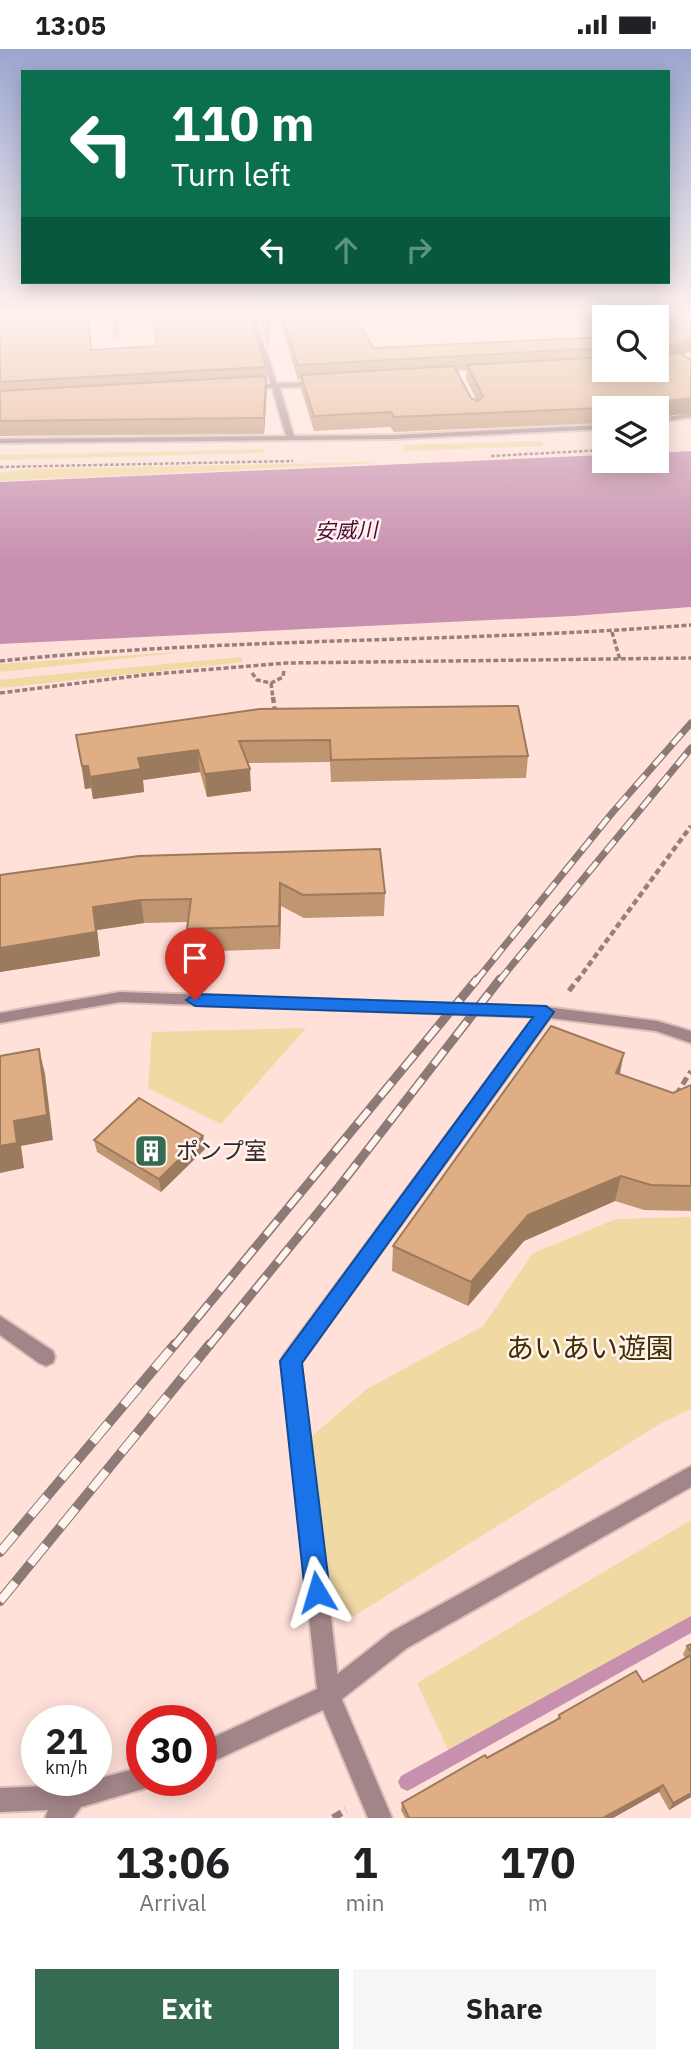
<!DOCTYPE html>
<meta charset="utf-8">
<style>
body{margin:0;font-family:"IBM Plex Sans","Noto Sans JP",sans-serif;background:#f6f6f6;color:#202124;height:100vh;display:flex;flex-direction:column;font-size:26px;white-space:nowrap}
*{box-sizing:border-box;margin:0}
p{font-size:23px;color:#757577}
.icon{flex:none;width:38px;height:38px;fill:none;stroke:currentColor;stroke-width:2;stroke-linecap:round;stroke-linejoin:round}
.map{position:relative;height:1769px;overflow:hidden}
.drawer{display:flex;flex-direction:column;background:#fff;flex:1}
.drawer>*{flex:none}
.guide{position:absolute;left:21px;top:21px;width:649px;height:214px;border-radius:0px;box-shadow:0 4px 18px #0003;background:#0b6e4f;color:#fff;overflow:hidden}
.controls{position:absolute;left:592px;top:256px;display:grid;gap:14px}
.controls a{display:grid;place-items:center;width:77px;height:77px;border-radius:0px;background:#fff;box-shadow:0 4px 18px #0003;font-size:35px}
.speed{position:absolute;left:21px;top:1656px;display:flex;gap:14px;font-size:35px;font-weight:700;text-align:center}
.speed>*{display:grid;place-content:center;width:91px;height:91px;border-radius:50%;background:#fff;box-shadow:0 4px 18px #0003;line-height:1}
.speed small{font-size:18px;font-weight:400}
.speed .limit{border:10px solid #d22;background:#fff;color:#111}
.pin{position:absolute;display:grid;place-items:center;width:60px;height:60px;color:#fff;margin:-72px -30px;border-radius:50% 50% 50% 0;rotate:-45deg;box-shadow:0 0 7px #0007}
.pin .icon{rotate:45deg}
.me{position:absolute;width:77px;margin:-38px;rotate:353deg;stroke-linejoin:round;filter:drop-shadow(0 0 5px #0008)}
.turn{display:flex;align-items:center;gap:24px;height:147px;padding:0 35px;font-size:32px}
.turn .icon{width:91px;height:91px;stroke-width:2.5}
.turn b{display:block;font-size:49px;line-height:60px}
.lanes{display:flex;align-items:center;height:66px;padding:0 35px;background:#0003;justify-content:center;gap:35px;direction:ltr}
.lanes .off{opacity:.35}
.eta{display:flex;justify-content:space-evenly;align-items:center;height:119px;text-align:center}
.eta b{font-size:42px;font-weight:700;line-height:49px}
.cta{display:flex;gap:14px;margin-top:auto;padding:14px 35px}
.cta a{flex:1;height:80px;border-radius:0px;background:#346b51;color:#fff;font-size:28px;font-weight:700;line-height:80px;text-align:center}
.cta a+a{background:#f6f6f6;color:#202124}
.status{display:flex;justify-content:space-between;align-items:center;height:49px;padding:0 35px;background:#fff;direction:ltr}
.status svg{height:19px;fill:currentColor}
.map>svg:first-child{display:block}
.green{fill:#f1d9a4}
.water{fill:#c790af}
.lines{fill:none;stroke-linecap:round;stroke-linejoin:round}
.stream{fill:#c790af;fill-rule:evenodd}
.service-casing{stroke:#dac0ba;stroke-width:4}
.minor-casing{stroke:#dac0ba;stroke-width:4}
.tertiary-casing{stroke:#dac0ba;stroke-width:4}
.path-far4{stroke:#95817c;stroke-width:2.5;stroke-dasharray:3.5 2;stroke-linecap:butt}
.path-far3{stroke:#95817c;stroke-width:3.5;stroke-dasharray:5 2.5;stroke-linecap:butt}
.path-far2{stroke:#95817c;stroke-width:4.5;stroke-dasharray:6 3.5;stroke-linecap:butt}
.path-far1{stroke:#95817c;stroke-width:5;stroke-dasharray:8 4.5;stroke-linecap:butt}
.path{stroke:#95817c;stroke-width:7;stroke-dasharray:10 5;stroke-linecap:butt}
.service{fill:#a28588;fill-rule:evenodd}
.minor{fill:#a28588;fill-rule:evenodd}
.tertiary{fill:#a28588;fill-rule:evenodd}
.rail-far2-casing{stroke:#8d7975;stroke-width:7}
.rail-far1-casing{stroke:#8d7975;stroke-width:9}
.rail-casing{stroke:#8d7975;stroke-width:10}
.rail-far2{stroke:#fff3f0;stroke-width:4.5;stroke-dasharray:14;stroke-linecap:butt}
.rail-far1{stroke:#fff3f0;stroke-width:6;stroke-dasharray:18;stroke-linecap:butt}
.rail{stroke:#fff3f0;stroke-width:8;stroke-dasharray:24;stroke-linecap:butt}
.wall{fill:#c09672;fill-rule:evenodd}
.shaded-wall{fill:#9c7a5d}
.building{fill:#dfae85;stroke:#9c7a5d;stroke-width:2}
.route{fill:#1a73e8;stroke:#114b97;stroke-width:2}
.labels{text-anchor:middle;stroke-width:5;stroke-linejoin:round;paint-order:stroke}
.far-water-label{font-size:21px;font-style:italic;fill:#4d0a38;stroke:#fff3f0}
.poi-label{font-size:23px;fill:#342926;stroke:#fff3f0;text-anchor:start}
.near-park-label{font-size:28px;fill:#412f00;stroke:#fff3f0}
</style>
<div class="status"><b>13:05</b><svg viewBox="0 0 49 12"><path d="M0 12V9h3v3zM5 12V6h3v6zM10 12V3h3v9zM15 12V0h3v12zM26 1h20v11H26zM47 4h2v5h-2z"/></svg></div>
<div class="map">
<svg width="691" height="1769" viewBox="0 0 691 1769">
<rect width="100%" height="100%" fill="#ffe1da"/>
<!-- green -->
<path class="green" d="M541,392L544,397L404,402L403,396Z
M264,400V404L0,411V406Z
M380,413L363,415L0,432V424L31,420Z
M194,602L0,623V615Z
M241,608L243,613L0,639V631L27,628Z
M306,979L221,1075L148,1039L152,983Z
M691,1168V1360L658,1376L351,1569L329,1538L312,1387L367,1340L483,1277L533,1204L616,1170Z
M691,1471V1575L451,1707L417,1634Z"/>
<!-- water -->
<path class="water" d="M691,402V558L573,567L0,595V433L604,406V411H656V404Z"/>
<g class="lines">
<!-- stream -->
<path class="stream" d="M691,1567V1584L413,1739L407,1742L401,1739L398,1733L401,1727Z"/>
<defs>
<path id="service" d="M111,264H117L119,289L114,288Z
M0,1267L53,1302L55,1308L53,1314L46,1317L39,1314L0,1286Z"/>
<path id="minor" d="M320,332H323V336L280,339L294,387L394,386L604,376V380L394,390L0,394V390L286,387L272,339L249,340L245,338L249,336Z
M691,364V368L656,374V370Z
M120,943L546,958L657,972L691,982V994L656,982L550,969L301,1314L340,1646L392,1769H368L323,1661L201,1718V1694L317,1640L281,1312L284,1306L534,968L120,953L0,974V964Z
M142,1718V1731H154L150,1738L81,1758L73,1769H45L48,1761L0,1763V1739L74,1736Z"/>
<path id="tertiary" d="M248,264H254L278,338L271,336Z
M691,1417V1438L407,1599L337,1654L329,1657L321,1654L318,1646L321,1638L391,1583Z"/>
</defs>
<!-- service casing -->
<use href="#service" class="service-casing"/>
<!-- minor casing -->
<use href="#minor" class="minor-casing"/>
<!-- tertiary casing -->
<use href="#tertiary" class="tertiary-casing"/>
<!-- path-far4 -->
<path class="path-far4" d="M491,407L604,401
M0,418L293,412"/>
<!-- path-far3 -->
<path class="path-far3" d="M612,583L620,611
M0,612C230,588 461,594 691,576
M252,624L257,631L271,634L283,628L284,621
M271,634L273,650
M0,644L143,626L286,614L691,609"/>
<!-- path-far2 -->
<path class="path-far2" d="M273,648L275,663
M577,932L691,777"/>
<!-- path-far1 -->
<path class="path-far1" d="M569,942L578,930
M676,1046L691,1022"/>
<!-- path -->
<path class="path" d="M333,1769L346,1761"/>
<!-- service -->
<use href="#service" class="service"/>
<!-- minor -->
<use href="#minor" class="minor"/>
<!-- tertiary -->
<use href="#tertiary" class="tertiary"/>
<defs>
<path id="rail-far2" d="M476,932L612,764L691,674
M499,932L691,699"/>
<path id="rail-far1" d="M174,1297L477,930
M209,1297L338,1139L500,930"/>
<path id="rail" d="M0,1503L175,1295
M0,1552L210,1295"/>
</defs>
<!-- rail-far2 casing -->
<use href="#rail-far2" class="rail-far2-casing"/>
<!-- rail-far1 casing -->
<use href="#rail-far1" class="rail-far1-casing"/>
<!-- rail casing -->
<use href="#rail" class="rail-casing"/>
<!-- rail-far2 -->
<use href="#rail-far2" class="rail-far2"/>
<!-- rail-far1 -->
<use href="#rail-far1" class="rail-far1"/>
<!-- rail -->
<use href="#rail" class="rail"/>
</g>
<!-- wall -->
<path class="wall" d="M0,264L92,301L157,297L152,264H249L266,318L267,332L264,385L0,387Z
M257,264H270L269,300Z
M277,264H352L374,299L604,288V320H656V268H612L608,264H691V364L656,368V359H604V374L394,383L390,378L314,382L301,340V330L298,331ZM691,302L690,310L682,306ZM467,321L466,330L477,352L471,349L456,322Z
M518,657L528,707L526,729L331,733L330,713L248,714L251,742L207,748L200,723L143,731L144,743L93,750L91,739L85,740L76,686Z
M139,807L385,844L384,867L304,869L281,857L280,900L190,903L187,880L188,873L144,874L97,881L100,907L0,923V826Z
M619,1025L673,1044L691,1036V1162L644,1161L615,1152L524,1192L468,1257L392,1222L393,1197Z
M94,1091L205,1100L161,1143L97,1103Z
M691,1595V1748L669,1761L659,1743L613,1769H405L401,1761L402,1754L557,1670L559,1666L643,1633L685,1609L683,1605L687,1597Z"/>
<!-- shaded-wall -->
<path class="shaded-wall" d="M269,264H270L269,300L268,287Z
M691,289V302L675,310L656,311V297Z
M266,327L267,342L264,385V369Z
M691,349V364L656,368V359H609Z
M198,701L200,723L143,731L144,743L93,750L90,728L138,709Z
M82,717H88L91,739L85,740Z
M250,720L251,742L207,748L205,725Z
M280,834L281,857L280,900L279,877Z
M141,851L144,874L97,881L100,907L0,923V899L93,858Z
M39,1000L45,1025L53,1091L21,1097L24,1119L0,1124V1097L14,1072Z
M624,1004L619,1029L616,1024Z
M203,1087L205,1100L161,1143L159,1130Z
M621,1127L615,1152L524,1192L468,1257L471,1233L528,1166Z
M663,1736L659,1743L613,1769H603Z
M691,1744V1748L669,1761L673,1754Z"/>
<!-- building -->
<path class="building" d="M0,264H88L91,301L157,297L153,264H249L266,318L0,333Z
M260,264H269L268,287Z
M281,264H352L374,299L604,288V299L298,316Z
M623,264H691V289L677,296L656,297V268H627Z
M656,297V305L679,304L691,311V349L604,359L394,368L391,363L314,367L301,326L454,317L471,349L478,352L483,347L467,316L604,308V320H656Z
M266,327L264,369L0,372V342Z
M518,657L528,707L331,711L330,691L239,692L250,720L205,725L198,701L138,709L141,720L90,728L88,717H82L76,686L260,660Z
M380,800L385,844L303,846L280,834L279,877L187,880L191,850L141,851L93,858L96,883L0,899V826L139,807Z
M551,977L624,1004L616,1024L673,1044L691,1036V1137L651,1136L621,1127L528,1166L471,1233L393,1197Z
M39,1000L47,1066L14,1072L17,1094L0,1097V1007Z
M139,1049L203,1087L159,1130L94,1091Z
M691,1595V1603L687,1597Z
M691,1606V1744L673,1754L663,1736L603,1769H409L402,1754L485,1706L487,1709L560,1669L559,1666L636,1622L643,1633Z"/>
<!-- sky -->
<linearGradient id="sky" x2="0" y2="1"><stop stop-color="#9ba6d1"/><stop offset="0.52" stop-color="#fff2ee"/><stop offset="1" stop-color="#fff2ee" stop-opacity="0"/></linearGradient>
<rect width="691" height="511" fill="url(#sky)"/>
<!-- route -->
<path class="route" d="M195,945L546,957L554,963L302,1314L330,1543L326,1552L317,1555L309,1552L305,1543L280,1312L533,968L195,957L186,951Z"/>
<!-- icons -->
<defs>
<symbol id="building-square" viewBox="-11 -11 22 22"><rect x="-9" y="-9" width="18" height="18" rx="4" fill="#346b51" stroke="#fff3f0"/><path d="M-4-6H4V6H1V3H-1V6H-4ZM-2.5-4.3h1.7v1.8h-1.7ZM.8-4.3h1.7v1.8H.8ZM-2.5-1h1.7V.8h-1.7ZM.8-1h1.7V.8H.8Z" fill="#fff"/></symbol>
</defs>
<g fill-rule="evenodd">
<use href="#building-square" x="132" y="1083" width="38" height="38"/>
</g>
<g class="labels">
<!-- far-water labels -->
<g class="far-water-label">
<text transform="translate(346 482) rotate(-2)" y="7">安威川</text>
</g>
<!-- poi labels -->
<g class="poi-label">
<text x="176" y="1110">ポンプ室</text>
</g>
<!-- near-park labels -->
<g class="near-park-label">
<text x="590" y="1309">あいあい遊園</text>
</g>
</g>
</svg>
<div class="controls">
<a><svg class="icon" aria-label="search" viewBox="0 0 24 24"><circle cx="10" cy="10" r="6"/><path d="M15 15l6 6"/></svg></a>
<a><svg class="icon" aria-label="layers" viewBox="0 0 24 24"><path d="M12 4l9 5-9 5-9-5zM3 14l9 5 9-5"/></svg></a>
</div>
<div class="speed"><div>21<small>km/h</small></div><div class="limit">30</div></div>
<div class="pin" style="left:195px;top:951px;background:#d93025"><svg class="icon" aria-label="arrive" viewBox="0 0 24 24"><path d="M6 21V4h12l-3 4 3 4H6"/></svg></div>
<svg class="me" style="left:317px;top:1543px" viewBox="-20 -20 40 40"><path d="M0-17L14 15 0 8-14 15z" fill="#1a73e8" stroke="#fff" stroke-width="4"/></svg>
<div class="guide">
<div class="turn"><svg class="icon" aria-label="left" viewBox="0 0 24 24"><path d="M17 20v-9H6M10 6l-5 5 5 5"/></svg><div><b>110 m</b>Turn left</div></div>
<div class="lanes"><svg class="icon" aria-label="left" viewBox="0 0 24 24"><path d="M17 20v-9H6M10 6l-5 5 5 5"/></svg><svg class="icon off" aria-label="ahead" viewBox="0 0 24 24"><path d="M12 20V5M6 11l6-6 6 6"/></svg><svg class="icon off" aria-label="right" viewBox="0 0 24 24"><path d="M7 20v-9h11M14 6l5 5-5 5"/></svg></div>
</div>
</div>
<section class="drawer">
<div class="eta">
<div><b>13:06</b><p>Arrival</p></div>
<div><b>1</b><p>min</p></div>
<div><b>170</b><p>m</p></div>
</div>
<div class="cta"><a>Exit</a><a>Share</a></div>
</section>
